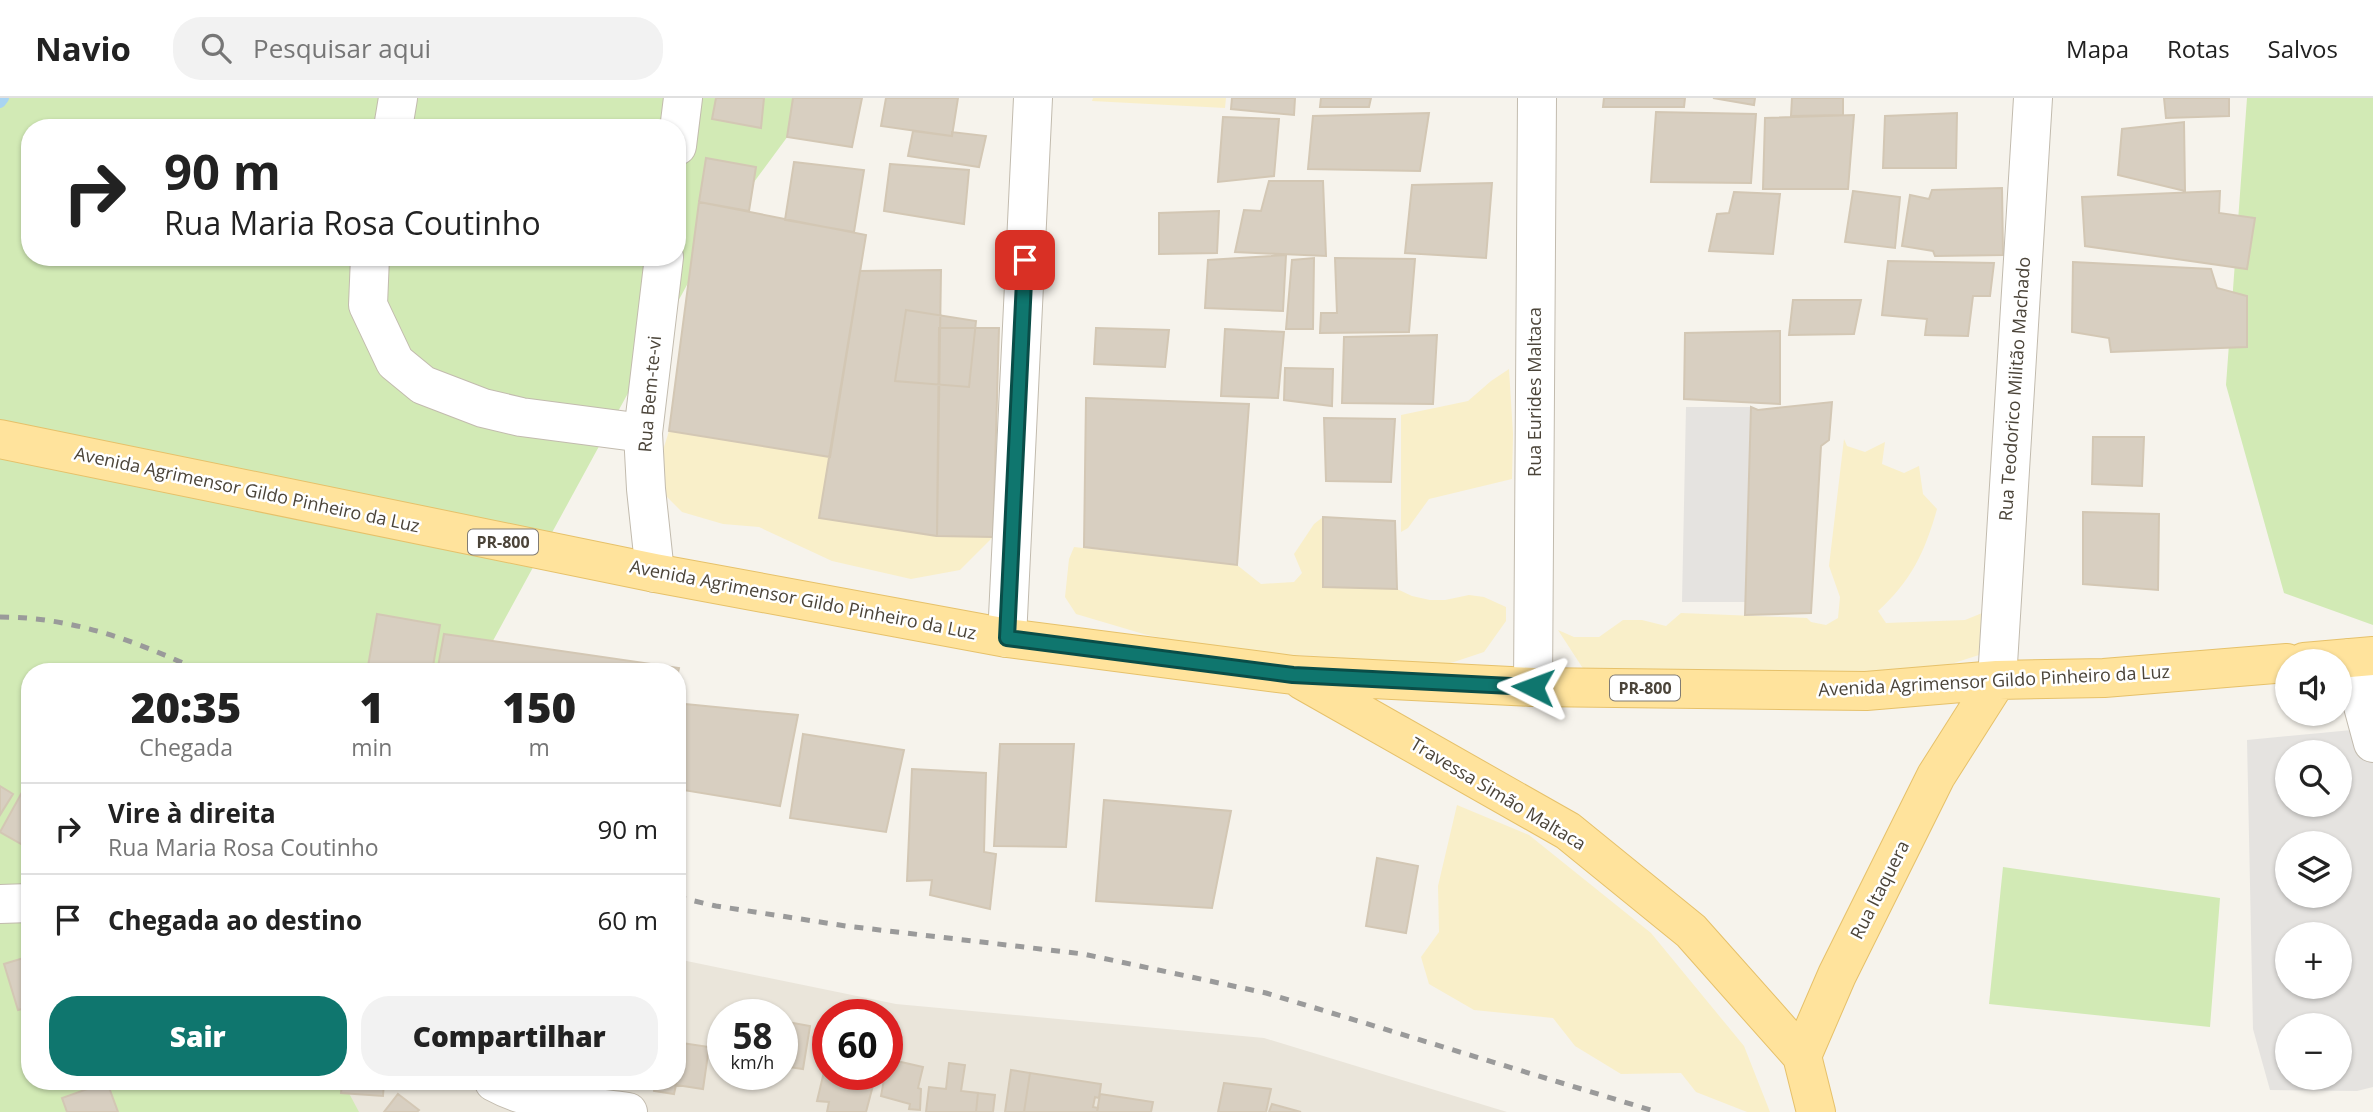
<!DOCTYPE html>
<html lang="pt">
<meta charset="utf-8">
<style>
body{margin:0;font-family:"Open Sans",sans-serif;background:#f2f2f2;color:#222;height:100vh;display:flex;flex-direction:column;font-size:26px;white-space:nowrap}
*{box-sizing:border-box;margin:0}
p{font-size:23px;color:#767676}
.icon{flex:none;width:38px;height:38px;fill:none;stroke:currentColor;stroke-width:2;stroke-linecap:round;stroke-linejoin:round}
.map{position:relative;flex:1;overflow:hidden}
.panel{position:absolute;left:21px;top:565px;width:665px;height:427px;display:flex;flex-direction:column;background:#fff;border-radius:28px;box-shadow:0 2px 5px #0004}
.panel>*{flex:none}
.banner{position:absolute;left:21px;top:21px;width:665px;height:147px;border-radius:28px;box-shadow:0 2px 5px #0004;background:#fff;color:#222;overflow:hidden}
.buttons{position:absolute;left:2275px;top:551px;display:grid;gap:14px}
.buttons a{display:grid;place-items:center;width:77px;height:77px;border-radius:50%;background:#fff;box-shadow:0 2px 5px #0004;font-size:35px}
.speed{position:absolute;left:707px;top:901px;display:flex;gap:14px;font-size:35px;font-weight:700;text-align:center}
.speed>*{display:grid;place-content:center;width:91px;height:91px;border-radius:50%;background:#fff;box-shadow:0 2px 5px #0004;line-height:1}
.speed small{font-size:18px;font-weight:400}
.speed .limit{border:10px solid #d22;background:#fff;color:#111}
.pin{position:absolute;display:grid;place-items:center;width:60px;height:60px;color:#fff;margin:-30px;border-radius:14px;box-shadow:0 4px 10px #0006}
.me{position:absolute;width:77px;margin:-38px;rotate:273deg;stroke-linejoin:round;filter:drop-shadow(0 0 5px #0008)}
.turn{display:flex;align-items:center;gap:24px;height:147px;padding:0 28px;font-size:32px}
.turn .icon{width:91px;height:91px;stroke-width:2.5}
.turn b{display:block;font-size:49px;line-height:60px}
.eta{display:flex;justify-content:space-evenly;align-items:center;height:119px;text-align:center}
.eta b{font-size:42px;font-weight:800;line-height:49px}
.action{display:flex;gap:14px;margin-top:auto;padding:14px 28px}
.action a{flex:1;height:80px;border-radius:28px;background:#0f766e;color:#fff;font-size:28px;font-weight:800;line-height:80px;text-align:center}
.action a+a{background:#f2f2f2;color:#222}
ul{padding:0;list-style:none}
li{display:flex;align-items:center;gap:21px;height:91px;padding:0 28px;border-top:2px solid #e0e0e0}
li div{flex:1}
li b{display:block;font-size:26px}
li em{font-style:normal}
header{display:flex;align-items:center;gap:42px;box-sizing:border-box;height:98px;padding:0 35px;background:#fff;border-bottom:2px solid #e0e0e0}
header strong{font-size:33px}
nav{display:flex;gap:38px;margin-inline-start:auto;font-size:24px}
.search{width:490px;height:63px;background:#f2f2f2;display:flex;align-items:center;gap:18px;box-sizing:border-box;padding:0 24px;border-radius:28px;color:#767676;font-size:26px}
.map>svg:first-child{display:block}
.residential{fill:#eae5da;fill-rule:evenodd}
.green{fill:#d2eab5;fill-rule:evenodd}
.sand{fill:#f9efc9}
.parking{fill:#e5e3e0;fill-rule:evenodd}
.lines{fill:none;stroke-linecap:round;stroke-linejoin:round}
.stream{stroke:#a9d4f2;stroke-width:12}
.building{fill:#d8cfc1;stroke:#d3c7b4;stroke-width:2}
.minor-casing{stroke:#c2bbae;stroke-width:40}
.major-casing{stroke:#e6c16a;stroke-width:40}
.minor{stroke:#fff;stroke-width:38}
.major{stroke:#ffe39c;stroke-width:38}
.rail{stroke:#9a9a9a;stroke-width:5;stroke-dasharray:9 9;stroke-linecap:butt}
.route-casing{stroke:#0a4d48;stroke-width:18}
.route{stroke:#0f766e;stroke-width:12}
.labels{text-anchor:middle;stroke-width:5;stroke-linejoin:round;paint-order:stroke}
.shield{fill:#fff;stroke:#817c74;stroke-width:2}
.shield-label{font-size:16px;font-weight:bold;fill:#4b4439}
.street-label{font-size:18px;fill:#4b4439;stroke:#fff}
</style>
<header>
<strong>Navio</strong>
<div class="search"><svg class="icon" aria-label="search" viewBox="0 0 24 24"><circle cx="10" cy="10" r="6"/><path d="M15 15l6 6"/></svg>Pesquisar aqui</div>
<nav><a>Mapa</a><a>Rotas</a><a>Salvos</a></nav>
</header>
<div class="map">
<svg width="2373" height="1014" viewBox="0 0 2373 1014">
<rect width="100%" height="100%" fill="#f6f3ec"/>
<!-- residential -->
<path class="residential" d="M0,652L30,984H677V861L896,906L1264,940L1507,1014H0ZM723,917H782V976H723ZM828,917H887V976H828Z"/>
<!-- green -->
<path class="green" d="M0,0H816L712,141L476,574H30V984H343L359,1014H0ZM30,30H677V159H30Z
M2247,0H2373V527L2284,495L2226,287Z
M2003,769L2220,800L2210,929L1989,906Z"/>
<!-- sand -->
<path class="sand" d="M1093,0H1226L1225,10L1092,3Z
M1509,271L1513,336L1512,381L1429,401L1408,430L1401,434V317L1468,303L1491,283Z
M669,333L830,359L819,420L937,438L993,439L960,472L911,481L832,463L759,429L723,426L682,414L658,390L659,365Z
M1844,341L1847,348L1865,354L1885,344L1882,366L1904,375L1919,368L1923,396L1937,411C1925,454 1911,483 1878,513L1886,525L1965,522L1992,511L1979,557L1954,565L1885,579L1584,572L1558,532L1574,539H1599L1623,522H1642L1666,528L1681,515L1807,520L1811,524L1826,527L1838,520L1840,499L1829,468Z
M1323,419V489L1397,491L1412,498L1430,502H1445L1469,497L1484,499L1506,509V523L1484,554L1442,568L1319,558L1241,555L1147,537L1076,516L1065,499L1069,461L1074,449L1237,467L1261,486L1294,484L1302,475L1294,456L1314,426Z
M1457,707L1529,737L1651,835L1744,948L1770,1014H1747L1696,994L1681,975L1621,976L1575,948L1553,920L1474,912L1429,886L1421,859L1439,834L1438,788Z"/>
<!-- parking -->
<path class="parking" d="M1686,309H1751L1745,504H1682Z
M2373,630V989L2357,993L2270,992L2253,931L2247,642ZM2287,654H2340V707H2287ZM2287,746H2340V798H2287ZM2287,836H2340V889H2287ZM2287,928H2340V980H2287Z"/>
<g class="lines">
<!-- stream -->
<path class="stream" d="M0,4L3,0"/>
</g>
<!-- building -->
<path class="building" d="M716,0H764L761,30L712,21Z
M793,0H862L852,49L787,39Z
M886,0H958L952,38L881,28Z
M1232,0H1295L1294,17L1231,11Z
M1321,0H1371L1369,9H1320Z
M1604,0H1685L1684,9H1603Z
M1713,0H1755L1754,7Z
M1792,0H1843V17L1791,18Z
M2164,0H2229V18L2166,20Z
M1656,14L1756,16L1751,85L1651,84Z
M1429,15L1420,73L1308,71L1313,18Z
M1957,15L1956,70H1883L1885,18Z
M1854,17L1848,91H1763L1765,20Z
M1223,19L1279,21L1274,78L1218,84Z
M2184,24L2185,93L2118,77L2122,31Z
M913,33L952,38V34L986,38L979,69L908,58Z
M706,60L756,69L749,113L699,104Z
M794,64L864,72L854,134L785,122Z
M890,66L969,72L964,126L884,113Z
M1269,83H1323L1326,158L1235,154L1244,112L1261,113Z
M1492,85L1486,160L1405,155L1412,87Z
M2002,90L2003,157L1935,158L1933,153L1902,148L1910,97L1929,101L1932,92Z
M1853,93L1900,99L1895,150L1845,144Z
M2220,93L2219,115L2255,120L2247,171L2085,148L2082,99Z
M1734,94L1780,96L1773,156L1709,153L1717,116L1729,115Z
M699,104L866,137L830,359L669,333Z
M1219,113L1217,155L1159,156V115Z
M1286,157L1283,213L1205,210L1208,162Z
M1314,160L1313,231H1286L1292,162Z
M1335,160L1415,161L1409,234L1320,235L1321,215H1337Z
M1888,163L1994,165L1990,198H1973L1968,238L1925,237L1927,221L1882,217Z
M2073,164L2211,171L2217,190L2247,198V249L2111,254L2109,240L2072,234Z
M941,172L937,438L819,420L860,173Z
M1793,202H1861L1854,236L1789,237Z
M906,212L976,223L969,289L895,283Z
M939,230H999L993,439L937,438Z
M1096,230L1169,232L1165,269L1094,266Z
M1225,231L1284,234L1278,300L1221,298Z
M1780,233V306L1684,301L1685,235Z
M1437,237L1433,306L1342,305L1344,239Z
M1285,270L1333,271L1332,308L1284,302Z
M1086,300L1249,306L1237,467L1084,449Z
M1832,304L1829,342L1821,348L1811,515L1745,517L1751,309L1758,312Z
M1324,320L1395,321L1391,384L1326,383Z
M2093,339H2144L2142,388L2092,386Z
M2083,414L2159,416L2158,492L2083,486Z
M1323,419L1395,423L1397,491L1323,489Z
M377,516L440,527L432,574H367Z
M444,536L679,570L677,579V574H437Z
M685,606L798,617L780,708L677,691V646Z
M803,636L904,652L886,734L790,720Z
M1000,646H1074L1066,749L994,748Z
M912,671L986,675L984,754L996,756L990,811L930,797L932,782L907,783Z
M26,687L30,689V751L0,734Z
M0,688L13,696L0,717Z
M1104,702L1231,713L1212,810L1096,803Z
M1377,760L1418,768L1406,835L1366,828Z
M30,858V909L18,912L4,866Z
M782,923L810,928L803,971L782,968Z
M682,945L709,949L703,991L676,987Z
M828,957V976H876L866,1014H827L829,1004L817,1003Z
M888,961L923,969L918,990L921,991L920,1012L909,1011L910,1006L881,998L885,976H887Z
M949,965L965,967L961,993L978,995L976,1014H926L929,989L946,991Z
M1011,972L1030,975L1024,1014H1005Z
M1030,975L1101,986L1099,1000L1095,999L1093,1009L1098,1010L1097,1014H1024Z
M107,984L118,1014H67L62,1000Z
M116,984H170L117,990Z
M342,984H384L383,998L341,995Z
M579,984H613V988Z
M655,984L676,987L674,996L654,993Z
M1224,985L1271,991L1266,1014H1218Z
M978,995L995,997L993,1014H976Z
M398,996L419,1012L417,1014H384Z
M1100,996L1153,1004L1151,1014H1097Z
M1272,1006L1301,1014H1269Z"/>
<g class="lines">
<defs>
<path id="minor" d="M393,30L398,0
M677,48L683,0
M370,159L368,207L395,264L423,287L483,310L521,319L643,335
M655,475L646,391L643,335L664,159
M1007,540L1033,0
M2350,560L2373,645
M1997,582L2033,0
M1533,589L1537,0
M0,806L30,805
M494,984C534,1006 584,1008 628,1014"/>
<path id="major" d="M0,341L655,475L1007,540L1293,577L1533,589L1866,593L1997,582L2104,580L2287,565
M2304,564L2373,558
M1302,582L1568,733L1691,833L1802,958
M1816,1014L1802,958L1837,877L1936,678L1997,582"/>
</defs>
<!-- minor casing -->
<use href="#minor" class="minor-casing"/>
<!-- major casing -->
<use href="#major" class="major-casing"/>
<!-- minor -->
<use href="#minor" class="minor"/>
<!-- major -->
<use href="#major" class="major"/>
<!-- rail -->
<path class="rail" d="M0,519C72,519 137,543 202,574
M677,799L716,808L846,828L1083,856L1266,895L1657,1014"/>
</g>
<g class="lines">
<defs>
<path id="route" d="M1025,162L1007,540L1293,577L1533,589"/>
</defs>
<!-- route casing -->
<use href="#route" class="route-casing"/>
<!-- route -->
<use href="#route" class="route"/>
</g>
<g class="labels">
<!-- shield labels -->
<g class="shield">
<rect x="468" y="431.5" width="70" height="25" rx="5"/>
<rect x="1610" y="577.5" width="70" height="25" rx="5"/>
</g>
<g class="shield-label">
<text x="503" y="450">PR-800</text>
<text x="1645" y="596">PR-800</text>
</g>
<!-- street labels -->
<g class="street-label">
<text transform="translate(2015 291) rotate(-86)" y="6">Rua Teodorico Militão Machado</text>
<text transform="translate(1535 294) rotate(-90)" y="6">Rua Eurides Maltaca</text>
<text transform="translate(650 296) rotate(-85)" y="6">Rua Bem-te-vi</text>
<text transform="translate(247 392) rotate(12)" y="6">Avenida Agrimensor Gildo Pinheiro da Luz</text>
<text transform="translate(803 502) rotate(11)" y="6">Avenida Agrimensor Gildo Pinheiro da Luz</text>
<text transform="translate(1994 583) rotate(-3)" y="6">Avenida Agrimensor Gildo Pinheiro da Luz</text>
<text transform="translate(1498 696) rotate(31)" y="6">Travessa Simão Maltaca</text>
<text transform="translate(1880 792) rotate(-63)" y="6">Rua Itaquera</text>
</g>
</g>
</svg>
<div class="buttons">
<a><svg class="icon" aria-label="sound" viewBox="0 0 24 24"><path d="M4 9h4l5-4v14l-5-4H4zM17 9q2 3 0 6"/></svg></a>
<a><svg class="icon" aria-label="search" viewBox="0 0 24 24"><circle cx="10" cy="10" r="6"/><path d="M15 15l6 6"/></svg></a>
<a><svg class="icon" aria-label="layers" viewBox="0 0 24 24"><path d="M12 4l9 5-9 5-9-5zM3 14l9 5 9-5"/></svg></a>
<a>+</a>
<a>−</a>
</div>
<div class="speed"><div>58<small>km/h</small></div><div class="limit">60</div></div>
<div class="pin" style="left:1025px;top:162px;background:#d93025"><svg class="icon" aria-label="arrive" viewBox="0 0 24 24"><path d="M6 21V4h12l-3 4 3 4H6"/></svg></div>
<svg class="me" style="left:1533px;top:589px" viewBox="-20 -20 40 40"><path d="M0-17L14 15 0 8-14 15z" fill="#0f766e" stroke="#fff" stroke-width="4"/></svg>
<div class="banner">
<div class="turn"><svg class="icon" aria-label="right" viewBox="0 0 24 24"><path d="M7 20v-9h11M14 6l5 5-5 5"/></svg><div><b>90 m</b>Rua Maria Rosa Coutinho</div></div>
</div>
<section class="panel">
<div class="eta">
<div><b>20:35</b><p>Chegada</p></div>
<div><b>1</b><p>min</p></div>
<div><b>150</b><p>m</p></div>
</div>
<ul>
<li><svg class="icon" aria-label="right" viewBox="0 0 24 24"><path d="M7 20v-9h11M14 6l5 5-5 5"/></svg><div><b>Vire à direita</b><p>Rua Maria Rosa Coutinho</p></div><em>90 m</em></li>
<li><svg class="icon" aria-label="arrive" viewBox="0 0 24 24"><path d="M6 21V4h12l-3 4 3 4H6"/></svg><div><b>Chegada ao destino</b></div><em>60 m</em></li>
</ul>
<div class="action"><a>Sair</a><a>Compartilhar</a></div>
</section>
</div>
